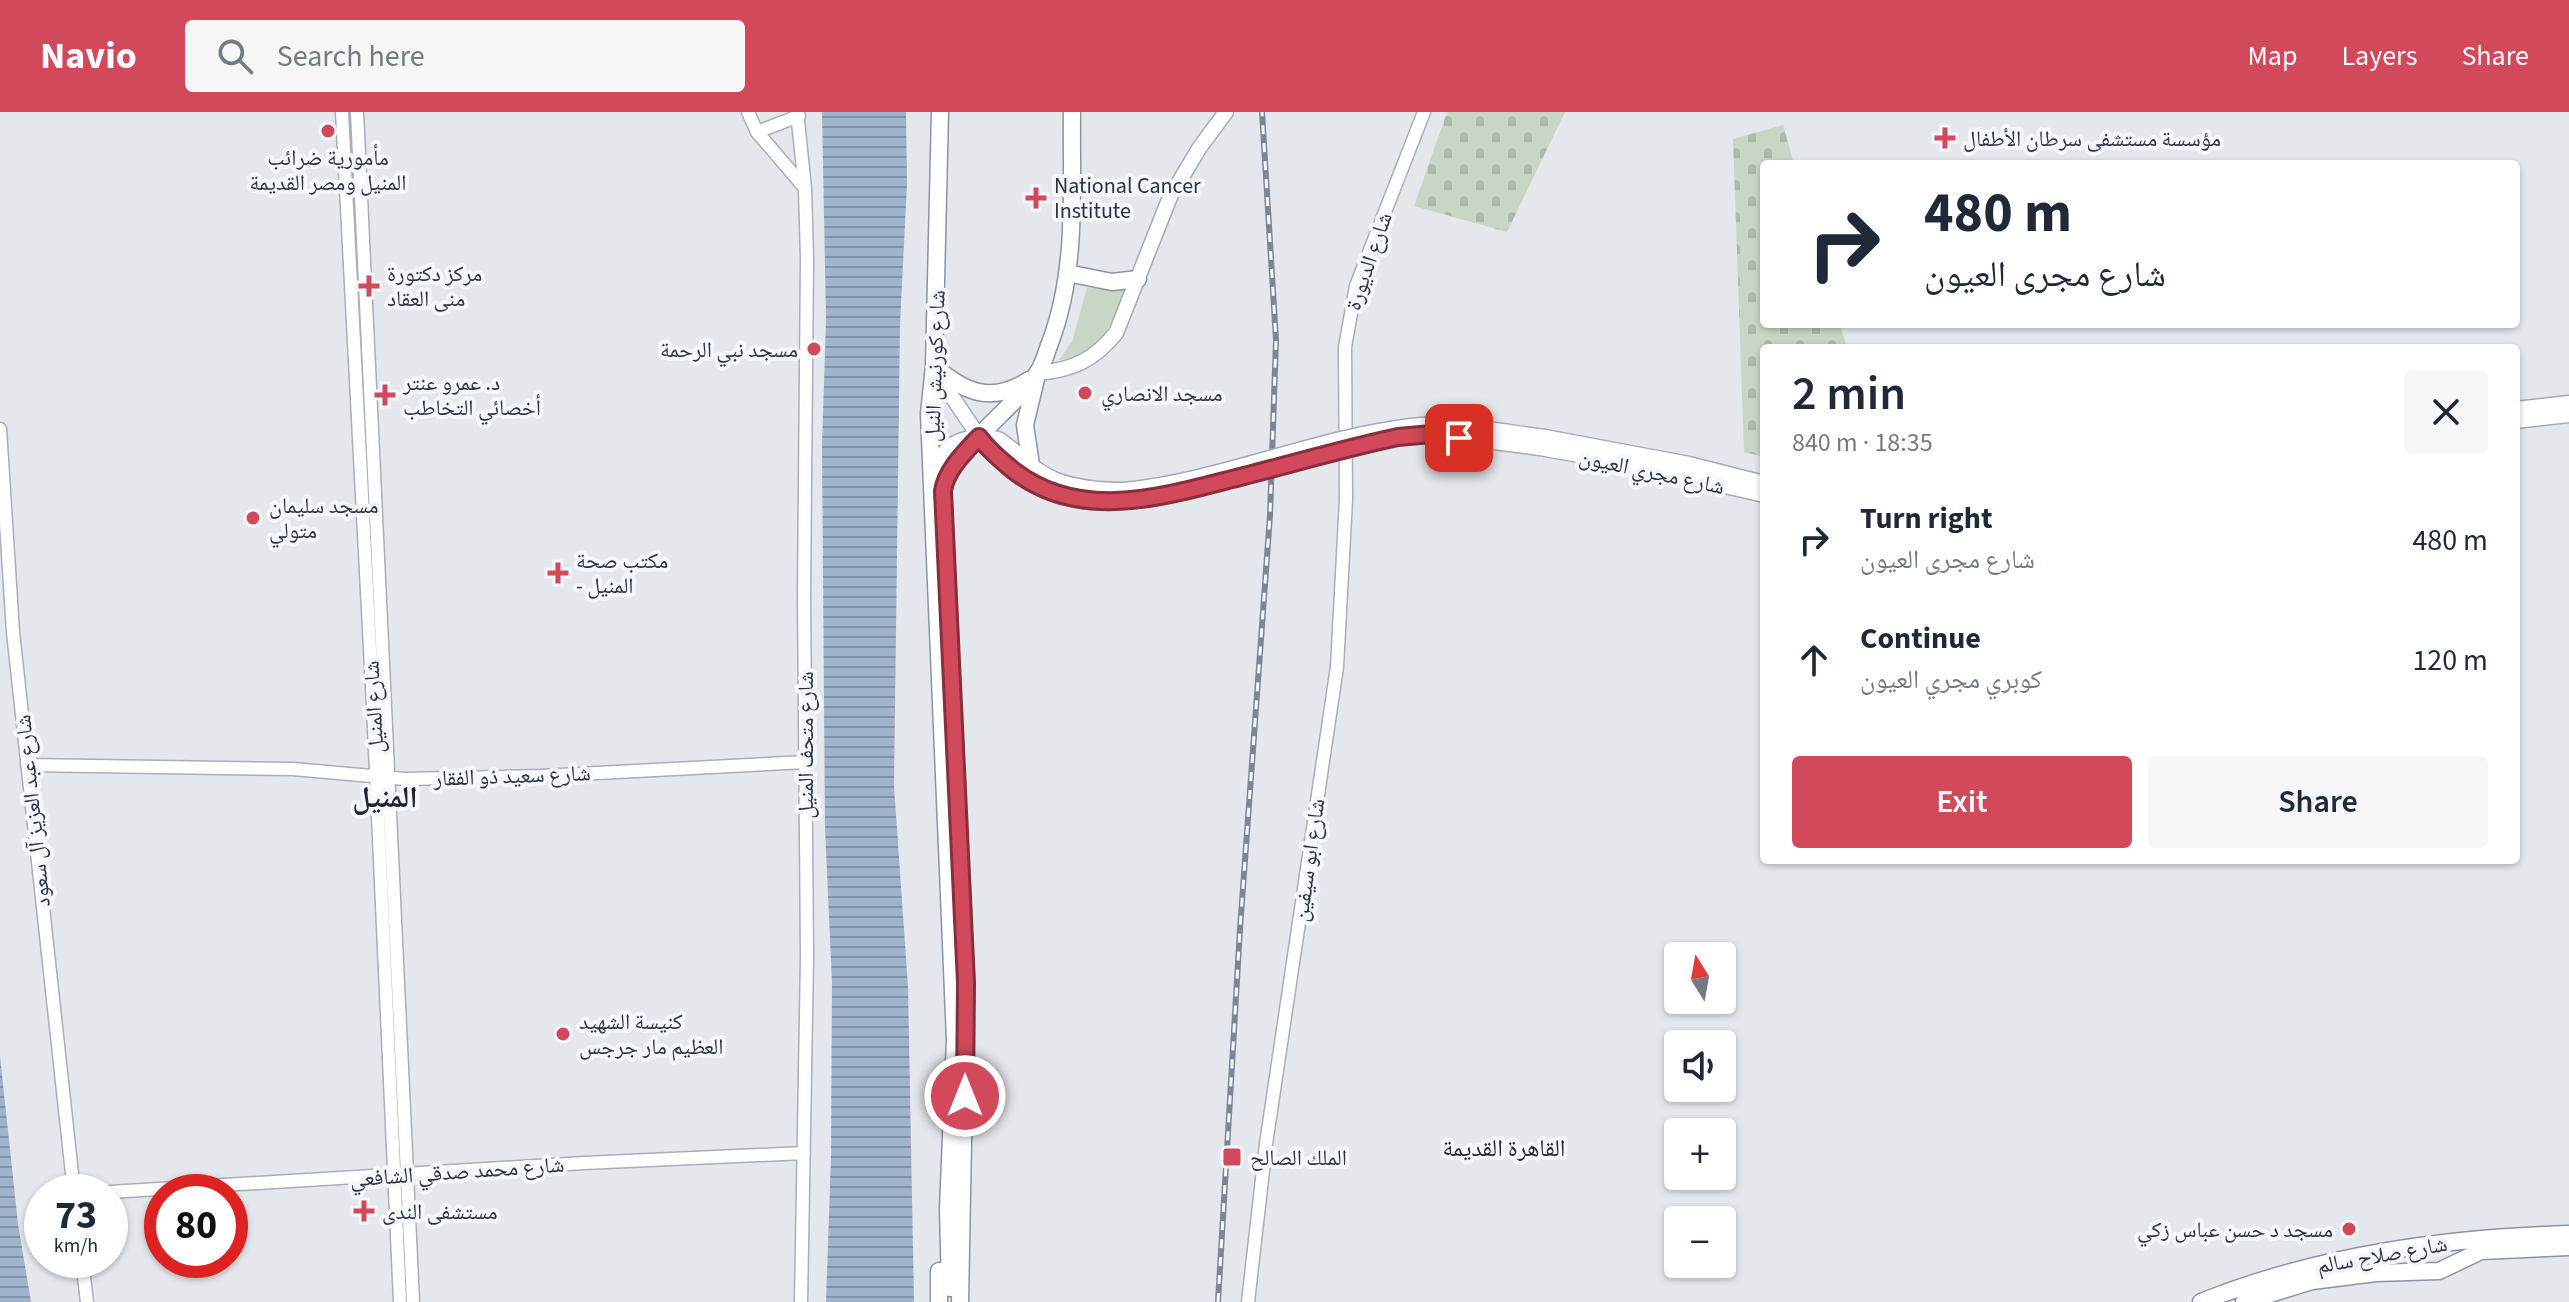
<!DOCTYPE html>
<meta charset="utf-8">
<style>
body{margin:0;font-family:"Source Sans 3","Noto Naskh Arabic",sans-serif;background:#f6f6f7;color:#1f2937;height:100vh;display:flex;flex-direction:column;font-size:30px;white-space:nowrap}
*{box-sizing:border-box;margin:0}
p{font-size:26px;color:#747a83}
.icon{flex:none;width:44px;height:44px;fill:none;stroke:currentColor;stroke-width:2;stroke-linecap:round;stroke-linejoin:round}
.map{position:relative;flex:1;overflow:hidden}
.panel{position:absolute;left:1760px;top:232px;width:760px;height:520px;display:flex;flex-direction:column;background:#fff;border-radius:8px;box-shadow:0 2px 6px #0004}
.panel>*{flex:none}
.banner{position:absolute;left:1760px;top:48px;width:760px;height:168px;border-radius:8px;box-shadow:0 2px 6px #0004;background:#fff;color:#1f2937;overflow:hidden}
.needle{width:52px;rotate:349deg}
.fabs{position:absolute;left:1664px;top:830px;display:grid;gap:16px}
.fabs a{display:grid;place-items:center;width:72px;height:72px;border-radius:8px;background:#fff;box-shadow:0 2px 6px #0004;font-size:40px}
.speed{position:absolute;left:24px;top:1062px;display:flex;gap:16px;font-size:40px;font-weight:700;text-align:center}
.speed>*{display:grid;place-content:center;width:104px;height:104px;border-radius:50%;background:#fff;box-shadow:0 2px 6px #0004;line-height:1}
.speed small{font-size:20px;font-weight:400}
.speed .limit{border:12px solid #d22;background:#fff;color:#111}
.pin{position:absolute;display:grid;place-items:center;width:68px;height:68px;color:#fff;margin:-34px;border-radius:16px;box-shadow:0 4px 12px #0006}
.me{position:absolute;width:88px;margin:-44px;rotate:0deg;stroke-linejoin:round;filter:drop-shadow(0 0 6px #0008)}
.turn{display:flex;align-items:center;gap:28px;height:168px;padding:0 32px;font-size:36px}
.turn .icon{width:104px;height:104px;stroke-width:2.5}
.turn b{display:block;font-size:56px;line-height:68px}
.round{display:grid;place-items:center;flex:none;width:84px;height:84px;border-radius:8px;background:#f6f6f7}
.overview{display:flex;align-items:center;justify-content:space-between;height:136px;padding:0 32px}
h1{font-size:48px;font-weight:600;line-height:60px}
.action{display:flex;gap:16px;margin-top:auto;padding:16px 32px}
.action a{flex:1;height:92px;border-radius:8px;background:#d1495b;color:#fff;font-size:32px;font-weight:600;line-height:92px;text-align:center}
.action a+a{background:#f6f6f7;color:#1f2937}
ul{padding:0;list-style:none}
li{display:flex;align-items:center;gap:24px;height:120px;padding:0 32px}
li div{flex:1}
li b{display:block;font-size:30px}
li em{font-style:normal}
header{display:flex;align-items:center;gap:48px;box-sizing:border-box;height:112px;padding:0 40px;background:#d1495b;color:#fff}
header strong{font-size:38px}
nav{display:flex;gap:44px;margin-inline-start:auto;font-size:28px}
.search{width:560px;height:72px;background:#f6f6f7;display:flex;align-items:center;gap:20px;box-sizing:border-box;padding:0 28px;border-radius:8px;color:#747a83;font-size:30px}
.map>svg:first-child{display:block}
.grass{fill:#c9d6c5}
.cemetery{fill:url(#cemetery-stones)}
.water{fill:url(#water-rules)}
.lines{fill:none;stroke-linecap:round;stroke-linejoin:round}
.secondary-casing{stroke:#a9aeb7;stroke-width:15}
.primary-casing{stroke:#a3abb8;stroke-width:17}
.highway-casing{stroke:#8b94a3;stroke-width:19}
.secondary{stroke:#fff;stroke-width:12}
.primary{stroke:#fff;stroke-width:14}
.highway{stroke:#fff;stroke-width:16}
.rail-casing{stroke:#7d8696;stroke-width:6}
.rail{stroke:#f4f6f9;stroke-width:3;stroke-dasharray:9;stroke-linecap:butt}
.primary-bridge-casing{stroke:#a3abb8;stroke-width:17;stroke-linecap:butt}
.primary-bridge{stroke:#fff;stroke-width:14}
.route-casing{stroke:#882f3b;stroke-width:20}
.route{stroke:#d1495b;stroke-width:14}
.poi-dot{fill:#d1495b;stroke:#f4f6f9;stroke-width:3}
.labels{text-anchor:middle;stroke-width:8;stroke-linejoin:round;paint-order:stroke}
.poi-label{font-size:22px;fill:#2b3445;stroke:#f4f6f9;text-anchor:start}
.street-label{font-size:22px;fill:#2b3445;stroke:#f4f6f9}
.neighbourhood-label{font-size:24px;fill:#1d2536;stroke:#f4f6f9}
.district-label{font-size:30px;font-weight:bold;fill:#1d2536;stroke:#f4f6f9}
</style>
<header>
<strong>Navio</strong>
<div class="search"><svg class="icon" aria-label="search" viewBox="0 0 24 24"><circle cx="10" cy="10" r="6"/><path d="M15 15l6 6"/></svg>Search here</div>
<nav><a>Map</a><a>Layers</a><a>Share</a></nav>
</header>
<div class="map">
<svg width="2569" height="1190" viewBox="0 0 2569 1190">
<defs>
<pattern id="cemetery-stones" width="16" height="16" patternUnits="userSpaceOnUse" patternTransform="scale(2)"><rect width="16" height="16" fill="#c9d6c5"/><path d="M2 7V4a2 2 0 0 1 4 0v3zM10 15v-3a2 2 0 0 1 4 0v3z" fill="#adb8ab"/></pattern>
<pattern id="water-rules" width="6" height="5" patternUnits="userSpaceOnUse" patternTransform="scale(2)"><rect width="6" height="5" fill="#9fb4cc"/><path d="M0 2.5h6" fill="none" stroke="#8293a7"/></pattern>
</defs>
<rect width="100%" height="100%" fill="#e4e7ec"/>
<!-- grass -->
<path class="grass" d="M1087,176L1127,178C1110,214 1102,241 1059,248L1072,230Z"/>
<!-- cemetery -->
<path class="cemetery" d="M1447,0H1565L1507,120L1414,94Z
M1783,13L1794,52H1764V212H1840L1847,236H1764V345L1744,340L1733,27Z"/>
<!-- water -->
<path class="water" d="M822,0H906L907,72L900,212L894,674L908,875L914,1190H826L831,1046L832,870L825,717L822,334L826,208Z
M0,944L18,1112L31,1190H0Z"/>
<g class="lines">
<defs>
<path id="secondary" d="M342,0L373,594L400,1190
M357,0L413,1190
M748,0L757,20L805,76
M797,0L805,76L807,146L804,483L807,845L801,1190
M757,20L799,4
M0,317L13,520L74,1080
M27,653L293,657L405,667L541,664L805,650
M110,1080L584,1051L804,1041
M82,1148L87,1190
M1248,1190L1266,1032L1337,555L1346,387L1345,235L1356,174L1424,0"/>
<path id="primary" d="M934,258L986,335L1022,365L1045,379L1061,385L1124,389
M1038,261C1073,258 1094,248 1116,221L1170,85L1200,35L1226,0
M2516,297L2569,291
M2516,309L2569,303
M1545,325L1689,352L1764,371
M1540,336L1635,353L1764,383
M931,363C944,337 951,326 982,325C988,325 994,325 1000,328C1019,341 1034,359 1056,368C1078,376 1102,378 1124,378"/>
<path id="highway" d="M940,0L934,254L929,302L955,928L948,1097L950,1176
M1077,163L1112,170L1138,167
M934,254C965,281 992,292 1029,268
M1031,353L1025,313L1036,267
M939,1190V1159
M960,1190L966,871L943,379C947,342 1018,294 1038,260C1044,251 1046,241 1050,231C1078,157 1071,78 1072,0
M2201,1190C2318,1143 2444,1126 2569,1122
M2244,1190L2312,1169L2376,1161L2439,1159L2481,1139L2569,1135"/>
</defs>
<!-- secondary casing -->
<use href="#secondary" class="secondary-casing"/>
<!-- primary casing -->
<use href="#primary" class="primary-casing"/>
<!-- highway casing -->
<use href="#highway" class="highway-casing"/>
<!-- secondary -->
<use href="#secondary" class="secondary"/>
<!-- primary -->
<use href="#primary" class="primary"/>
<!-- highway -->
<use href="#highway" class="highway"/>
<defs>
<path id="rail" d="M1218,1190L1240,817L1270,403L1276,228L1262,0"/>
</defs>
<!-- rail casing -->
<use href="#rail" class="rail-casing"/>
<!-- rail -->
<use href="#rail" class="rail"/>
<defs>
<path id="primary-bridge" d="M1323,343L1398,325L1432,322L1540,336
M1124,378C1222,368 1313,326 1411,314C1452,309 1504,320 1545,325
M1124,389L1149,387L1198,376"/>
</defs>
<!-- primary-bridge casing -->
<use href="#primary-bridge" class="primary-bridge-casing"/>
<!-- primary-bridge -->
<use href="#primary-bridge" class="primary-bridge"/>
</g>
<g class="lines">
<defs>
<path id="route" d="M965,984L966,871L943,379C946,358 965,340 979,325C989,339 1001,348 1014,359C1083,412 1168,383 1244,364C1295,351 1346,336 1398,325L1432,322L1459,326"/>
</defs>
<!-- route casing -->
<use href="#route" class="route-casing"/>
<!-- route -->
<use href="#route" class="route"/>
</g>
<!-- markers -->
<g class="poi-dot">
<circle cx="328" cy="19" r="8"/>
<path d="M1941 14h8v8h8v8h-8v8h-8v-8h-8v-8h8z"/>
<path d="M1032 74h8v8h8v8h-8v8h-8v-8h-8v-8h8z"/>
<path d="M365 162h8v8h8v8h-8v8h-8v-8h-8v-8h8z"/>
<circle cx="814" cy="237" r="8"/>
<circle cx="1085" cy="281" r="8"/>
<path d="M381 271h8v8h8v8h-8v8h-8v-8h-8v-8h8z"/>
<circle cx="253" cy="406" r="8"/>
<path d="M554 449h8v8h8v8h-8v8h-8v-8h-8v-8h8z"/>
<circle cx="563" cy="922" r="8"/>
<rect x="1222" y="1035" width="20" height="20" rx="4"/>
<path d="M360 1087h8v8h8v8h-8v8h-8v-8h-8v-8h8z"/>
<circle cx="2349" cy="1117" r="8"/>
</g>
<g class="labels">
<!-- poi labels -->
<g class="poi-label">
<text x="1963" y="34">مؤسسة مستشفى سرطان الأطفال</text>
<text x="328" y="53" text-anchor="middle">مأمورية ضرائب<tspan x="328" dy="25">المنيل ومصر القديمة</tspan></text>
<text x="1054" y="81">National Cancer<tspan x="1054" dy="25">Institute</tspan></text>
<text x="387" y="169">مركز دكتورة<tspan x="387" dy="25">منى العقاد</tspan></text>
<text x="798" y="245" text-anchor="end">مسجد نبي الرحمة</text>
<text x="403" y="278">د. عمرو عنتر<tspan x="403" dy="25">أخصائي التخاطب</tspan></text>
<text x="1101" y="289">مسجد الانصاري</text>
<text x="269" y="401">مسجد سليمان<tspan x="269" dy="25">متولي</tspan></text>
<text x="576" y="456">مكتب صحة<tspan x="576" dy="25">- المنيل</tspan></text>
<text x="579" y="917">كنيسة الشهيد<tspan x="579" dy="25">العظيم مار جرجس</tspan></text>
<text x="1250" y="1053">الملك الصالح</text>
<text x="382" y="1107">مستشفى الندى</text>
<text x="2333" y="1125" text-anchor="end">مسجد د حسن عباس زكي</text>
</g>
<!-- street labels -->
<g class="street-label">
<text transform="translate(1368 149) rotate(-71)" y="8">شارع الديورة</text>
<text transform="translate(934 254) rotate(-88)" y="8">شارع كورنيش النيل</text>
<text transform="translate(1652 359) rotate(12)" y="8">شارع مجري العيون</text>
<text transform="translate(373 595) rotate(-93)" y="8">شارع المنيل</text>
<text transform="translate(805 633) rotate(-90)" y="8">شارع متحف المنيل</text>
<text transform="translate(512 663) rotate(-2)" y="8">شارع سعيد ذو الفقار</text>
<text transform="translate(32 699) rotate(-96)" y="8">شارع عبد العزيز آل سعود</text>
<text transform="translate(1308 748) rotate(-82)" y="8">شارع ابو سيفين</text>
<text transform="translate(457 1059) rotate(-4)" y="8">شارع محمد صدقي الشافعي</text>
<text transform="translate(2382 1142) rotate(-10)" y="8">شارع صلاح سالم</text>
</g>
<!-- neighbourhood labels -->
<g class="neighbourhood-label">
<text x="1504" y="1044">القاهرة القديمة</text>
</g>
<!-- district labels -->
<g class="district-label">
<text x="385" y="695">المنيل</text>
</g>
</g>
</svg>
<div class="fabs">
<a><svg class="needle" viewBox="-14 -14 28 28"><path d="M0-13l5 13h-10z" fill="#e53935"/><path d="M0 13l5-13h-10z" fill="#747a83"/></svg></a>
<a><svg class="icon" aria-label="sound" viewBox="0 0 24 24"><path d="M4 9h4l5-4v14l-5-4H4zM17 9q2 3 0 6"/></svg></a>
<a>+</a>
<a>−</a>
</div>
<div class="speed"><div>73<small>km/h</small></div><div class="limit">80</div></div>
<div class="pin" style="left:1459px;top:326px;background:#d93025"><svg class="icon" aria-label="arrive" viewBox="0 0 24 24"><path d="M6 21V4h12l-3 4 3 4H6"/></svg></div>
<svg class="me" style="left:965px;top:984px" viewBox="-20 -20 40 40"><circle r="17" fill="#d1495b" stroke="#fff" stroke-width="3"/><path d="M0-11L8 9 0 5-8 9z" fill="#fff"/></svg>
<div class="banner">
<div class="turn"><svg class="icon" aria-label="right" viewBox="0 0 24 24"><path d="M7 20v-9h11M14 6l5 5-5 5"/></svg><div><b>480 m</b>شارع مجرى العيون</div></div>
</div>
<section class="panel">
<div class="overview"><div><h1>2 min</h1><p>840 m · 18:35</p></div><a class="round"><svg class="icon" aria-label="close" viewBox="0 0 24 24"><path d="M6 6l12 12M18 6L6 18"/></svg></a></div>
<ul>
<li><svg class="icon" aria-label="right" viewBox="0 0 24 24"><path d="M7 20v-9h11M14 6l5 5-5 5"/></svg><div><b>Turn right</b><p>شارع مجرى العيون</p></div><em>480 m</em></li>
<li><svg class="icon" aria-label="ahead" viewBox="0 0 24 24"><path d="M12 20V5M6 11l6-6 6 6"/></svg><div><b>Continue</b><p>كوبري مجري العيون</p></div><em>120 m</em></li>
</ul>
<div class="action"><a>Exit</a><a>Share</a></div>
</section>
</div>
